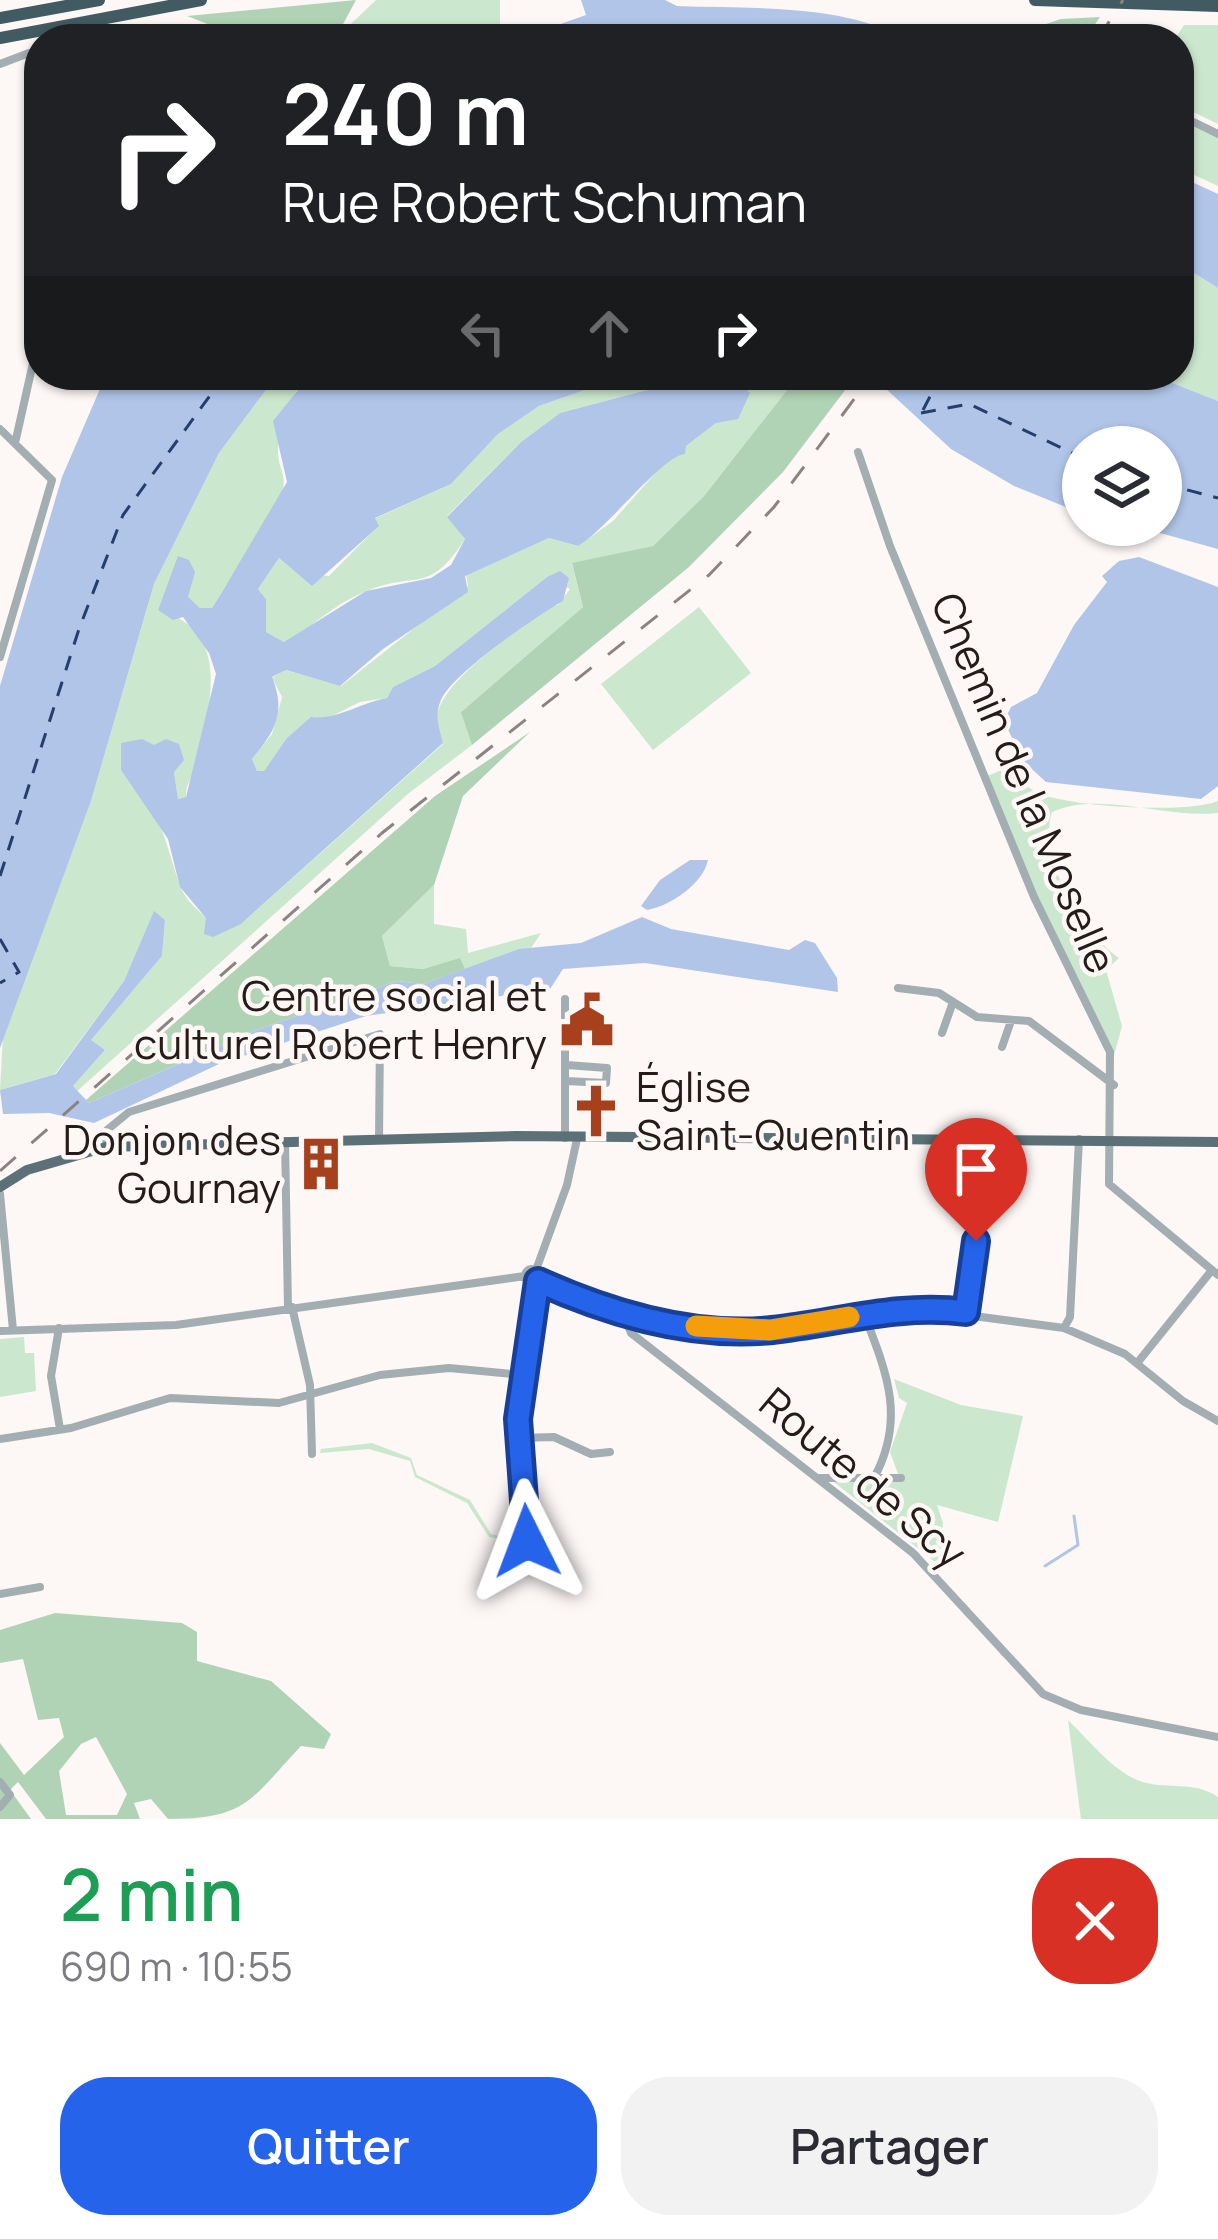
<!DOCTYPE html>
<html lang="fr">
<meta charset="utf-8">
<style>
body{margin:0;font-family:Manrope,sans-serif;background:#f2f2f3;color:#2b2b33;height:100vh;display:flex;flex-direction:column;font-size:45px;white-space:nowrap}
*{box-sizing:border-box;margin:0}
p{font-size:39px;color:#7c7c81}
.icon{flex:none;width:66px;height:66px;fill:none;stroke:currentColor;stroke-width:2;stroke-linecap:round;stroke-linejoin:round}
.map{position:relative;height:1819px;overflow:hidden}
.details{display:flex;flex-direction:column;background:#fff;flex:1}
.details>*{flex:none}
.banner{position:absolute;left:24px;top:24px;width:1170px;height:366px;border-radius:48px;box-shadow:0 3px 9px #0004;background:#202124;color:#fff;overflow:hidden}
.fabs{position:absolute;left:1062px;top:426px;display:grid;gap:24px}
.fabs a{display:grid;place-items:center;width:120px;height:120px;border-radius:50%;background:#fff;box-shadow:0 3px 9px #0004;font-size:60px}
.pin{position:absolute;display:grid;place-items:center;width:102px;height:102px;color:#fff;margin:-123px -51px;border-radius:50% 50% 50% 0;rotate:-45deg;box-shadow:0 0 12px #0007}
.pin .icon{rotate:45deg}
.me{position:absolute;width:132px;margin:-66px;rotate:357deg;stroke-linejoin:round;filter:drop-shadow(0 0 9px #0008)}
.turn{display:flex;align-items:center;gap:42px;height:252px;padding:0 60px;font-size:54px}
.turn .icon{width:156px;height:156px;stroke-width:2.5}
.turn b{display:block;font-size:84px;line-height:102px}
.lanes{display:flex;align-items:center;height:114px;padding:0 60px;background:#0003;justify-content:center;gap:60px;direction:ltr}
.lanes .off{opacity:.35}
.round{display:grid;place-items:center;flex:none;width:126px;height:126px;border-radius:48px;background:#f2f2f3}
.overview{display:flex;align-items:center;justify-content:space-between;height:204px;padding:0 60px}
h1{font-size:72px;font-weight:600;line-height:90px;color:#1e9e55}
.button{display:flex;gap:24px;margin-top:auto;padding:24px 60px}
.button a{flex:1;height:138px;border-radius:48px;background:#2563eb;color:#fff;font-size:48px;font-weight:600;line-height:138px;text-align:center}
.button a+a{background:#f2f2f3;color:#2b2b33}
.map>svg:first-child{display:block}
.green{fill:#cbe8ce}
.forest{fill:#b1d3b5;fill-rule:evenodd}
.water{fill:#b0c5e8}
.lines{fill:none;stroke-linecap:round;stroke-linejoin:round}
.stream{stroke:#b0c5e8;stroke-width:3}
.ferry{stroke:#243f6c;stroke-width:3;stroke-dasharray:15 12;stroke-linecap:butt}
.minor{stroke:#a2aeb2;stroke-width:8}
.major{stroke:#5b7077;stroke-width:10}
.highway{stroke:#425a62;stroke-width:12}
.rail{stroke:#8b8381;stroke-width:3;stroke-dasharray:21 21;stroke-linecap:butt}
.route-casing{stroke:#184099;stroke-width:30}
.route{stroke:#2563eb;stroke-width:21}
.slow{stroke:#f59e0b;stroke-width:21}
.labels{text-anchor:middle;stroke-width:9;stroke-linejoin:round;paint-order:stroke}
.street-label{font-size:42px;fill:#251c19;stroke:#fdf7f6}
.poi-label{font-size:42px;fill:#251c19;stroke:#fdf7f6;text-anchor:end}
</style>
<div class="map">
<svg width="1218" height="1819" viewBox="0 0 1218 1819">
<rect width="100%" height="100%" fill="#fdf7f6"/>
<!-- green -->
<path class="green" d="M376,0H500V29L467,39H335Z
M1184,25H1218V124L1179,105V39H1175Z
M1179,120L1218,138V186L1179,168Z
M1179,264L1218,288V401L1152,375H1179Z
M277,375H310C292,390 279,424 278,448C277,470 289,475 281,496L212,608H200L187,597L179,556L158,610C233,630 210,705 197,762C194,775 185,784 186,797L178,799L174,772L130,784C163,811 167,851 181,888C188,905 208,919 222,930L241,924L443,744C441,734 436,725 437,716C442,680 514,634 545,608L558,605L570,589L547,577L435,666L393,687L387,698L360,702L286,739L264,771H257L252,759L272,734L282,697L272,678L285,670L341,686L468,586L466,575L549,538L578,546L613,521L665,462L716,423L739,413L749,393L733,375H764L787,390L704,496L653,546L572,564L583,607L462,711L472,745L409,793L75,1093L73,1086L105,1050L90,1041L162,956L165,920L154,912L124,981L55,1074L0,1090L3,1035L91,801L154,584L219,453Z
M628,375H690L696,388L681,380L669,390L658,387L560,413L521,442L447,516L465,539C427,597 418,569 364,592C338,603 315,622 293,640L284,642L266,632V599L258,589L279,558L297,573L329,576L378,526L374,519L451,484L498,434L539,406Z
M699,607L751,673L653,750L601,684Z
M1011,766C1019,777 1025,787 1038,793C1070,807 1186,814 1218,801V813C1166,819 1099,790 1052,812C1037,858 1082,932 1119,958L1106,970L1122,1026L1113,1059L1034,897L985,777Z
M434,885V924L466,929L468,953L541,933L531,948L465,969L459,959L423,969L390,966L382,936Z
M24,1337L25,1353H34L36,1391L0,1397V1339Z
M894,1379L961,1405L1023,1416L998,1522L937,1505L943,1523L939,1565L830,1479L901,1482L890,1452L907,1403L899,1398Z
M372,1443L411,1458L417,1475L470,1500L491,1534L529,1543L489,1537L467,1503L415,1477L410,1461L369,1449L320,1453L321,1449Z
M1068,1720C1089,1740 1115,1774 1143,1782C1170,1790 1192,1780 1218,1797V1819H1081Z"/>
<!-- forest -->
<path class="forest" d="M356,0L335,39H246L187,16Z
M1100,17L1085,39H1001L1061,19Z
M764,375H842L852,381L783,472L689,567L472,745L461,712L583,607L572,563L653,546L704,496L787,390Z
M530,732L463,796L434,885L382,936L390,966L423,969L460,958L465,969L423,984L397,981L259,1029L89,1103L86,1100L435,796Z
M55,1613L182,1623L197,1632V1661L271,1681L331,1734L324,1749L301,1746C250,1800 247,1819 168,1819L151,1799L134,1803L140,1819H46L18,1782L10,1790L31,1819H0V1743L24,1775L64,1737L59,1718L38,1720L23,1659L0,1663V1630ZM96,1737L127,1794L117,1815H66L59,1771L81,1744Z"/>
<!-- water -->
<path class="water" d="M581,0H665L677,6C751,9 840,3 907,39H518L586,15Z
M1179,176L1218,194V288L1179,264Z
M106,375H277L219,453L154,584L91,801L0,1048V686L62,477Z
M310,375H628L539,406L498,434L451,484L375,518L379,526L312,586L279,558L258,589L266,599V632L284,642L366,591L431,578L451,565L465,539L447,517L521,442L560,413L658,387L669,390L684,379L695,389L690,375H733L750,393L738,419L716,423L686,446L685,454C663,455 608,528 578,546L549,538L465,576L468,592L383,649L340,686L286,670L272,677C286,712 276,730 252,759L257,771H264L286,739L311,717C335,721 362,702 387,698L393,687L435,666L547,577L560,571L569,578L563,601C535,617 452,674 441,700C434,716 439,727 443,743L241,924L213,937L204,934L206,918L180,887L168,839L121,770V743L142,739L154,745L166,739L179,744L184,760L174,772L178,799L186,797L216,674L209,653L183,617L173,620L158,610L178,556L189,560L195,572L188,597L200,608H212L222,592L287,482L273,421Z
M871,375H1152L1218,401V549L1131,525H1161V447H1083V514L1014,486L951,449Z
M1139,557L1218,587V786L1201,799L1046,782L1023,761L1004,721L1011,707L1037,693L1074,625L1107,582L1102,576L1119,561Z
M690,860H708C703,884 670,906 647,910L641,906L660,880Z
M154,911L165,920L162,956L91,1040L105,1050L73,1086L89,1103L259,1029L397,981L423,984L519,949L581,943L642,917L671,929L789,950L805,940L815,943L837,978L838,992L645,963L563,969L550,989L366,1016L219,1064L94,1123L49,1113L3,1114L0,1090L56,1074L124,981Z"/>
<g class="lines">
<!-- stream -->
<path class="stream" d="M1045,1566L1078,1545L1074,1516"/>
<!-- ferry -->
<path class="ferry" d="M923,410L936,385L930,375
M921,413L969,404L1083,458
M1161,483L1218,498
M0,876L79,629L123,515L225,375
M0,939L19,972L0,983"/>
<!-- minor -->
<path class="minor" d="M0,64L29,53L39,57
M1179,115L1218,134
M0,429L52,480L0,657
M16,439L39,336
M858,452L890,546L1034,897L1110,1052L1109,1184L1218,1275
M898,988L939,993L977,1017L1029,1021L1114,1085
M942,1033L953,1002
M1002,1047L1011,1021
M566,1081L606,1083L607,1068L567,1065
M565,1138V999
M285,1141L288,1308
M106,1147L107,1130L129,1112L380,1034L379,1140
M0,1194L13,1330
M525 1276a7 7 0 1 1 14 0a7 7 0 1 1-14 0Z
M536,1270L567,1185L577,1139
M538,1281L623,1314L713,1328L770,1330L921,1309L1064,1328L1125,1354L1183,1401L1218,1421
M292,1307L310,1385L312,1454
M966,1312L978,1222
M623,1314L631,1333L913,1553L1043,1694L1081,1710L1218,1737
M59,1328L51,1376L60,1429
M1064,1328L1070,1317L1079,1139
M0,1331L176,1325L525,1276
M1138,1362L1212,1270
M519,1438L554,1437L591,1454L610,1452
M0,1439L71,1428L170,1398L279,1403L380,1375L449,1368L522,1375
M821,1478H874C906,1419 887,1373 864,1314
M874,1478H901
M527,1541L518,1419L535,1283
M0,1594L40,1587
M0,1782L10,1795L0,1807"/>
<!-- major -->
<path class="major" d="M0,1187L27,1170L106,1147L515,1136L1218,1142"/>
<!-- highway -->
<path class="highway" d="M1035,0L1218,6
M0,18L99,0
M0,38L201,0"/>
<!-- rail -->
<path class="rail" d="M1098,39L1123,0
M0,1171L382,833L709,575L774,507L872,375"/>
</g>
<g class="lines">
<defs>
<path id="route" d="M527,1541L518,1419L538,1281C609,1313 693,1338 772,1330C838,1323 899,1303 966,1312L976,1241"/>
</defs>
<!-- route casing -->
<use href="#route" class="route-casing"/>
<!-- route -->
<use href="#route" class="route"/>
<!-- slow -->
<path class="slow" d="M696,1326L770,1330L849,1317"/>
</g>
<!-- icons -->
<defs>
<symbol id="civic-bare" viewBox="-9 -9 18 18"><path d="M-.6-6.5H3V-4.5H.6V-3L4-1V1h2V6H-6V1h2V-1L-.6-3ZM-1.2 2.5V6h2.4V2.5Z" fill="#a7401d" stroke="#fdf7f6" stroke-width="2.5" paint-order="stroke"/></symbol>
<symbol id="church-bare" viewBox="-9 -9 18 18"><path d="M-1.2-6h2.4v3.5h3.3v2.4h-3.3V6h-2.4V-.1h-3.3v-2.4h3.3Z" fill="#a7401d" stroke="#fdf7f6" stroke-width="2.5" paint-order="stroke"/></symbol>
<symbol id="building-bare" viewBox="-9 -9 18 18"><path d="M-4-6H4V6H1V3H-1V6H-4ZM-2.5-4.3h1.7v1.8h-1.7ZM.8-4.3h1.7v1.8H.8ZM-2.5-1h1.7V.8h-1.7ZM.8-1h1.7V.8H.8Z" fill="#a7401d" stroke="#fdf7f6" stroke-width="2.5" paint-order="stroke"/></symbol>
</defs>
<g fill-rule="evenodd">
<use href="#civic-bare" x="549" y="982" width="76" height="76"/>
<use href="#church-bare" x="558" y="1073" width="76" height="76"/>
<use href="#building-bare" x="283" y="1126" width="76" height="76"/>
</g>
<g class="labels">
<!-- street labels -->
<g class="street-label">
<text transform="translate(1024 783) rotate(67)" y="15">Chemin de la Moselle</text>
<text transform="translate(863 1478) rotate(40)" y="15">Route de Scy</text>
</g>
<!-- poi labels -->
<g class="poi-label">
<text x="547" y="1011">Centre social et<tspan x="547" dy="48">culturel Robert Henry</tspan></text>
<text x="636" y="1102" text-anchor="start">Église<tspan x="636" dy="48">Saint-Quentin</tspan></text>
<text x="281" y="1155">Donjon des<tspan x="281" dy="48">Gournay</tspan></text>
</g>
</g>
</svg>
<div class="fabs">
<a><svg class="icon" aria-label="layers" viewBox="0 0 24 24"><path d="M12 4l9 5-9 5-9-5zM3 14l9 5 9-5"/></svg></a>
</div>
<div class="pin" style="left:976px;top:1241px;background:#d93025"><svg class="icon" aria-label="arrive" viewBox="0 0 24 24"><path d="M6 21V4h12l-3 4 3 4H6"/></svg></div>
<svg class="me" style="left:527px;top:1541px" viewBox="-20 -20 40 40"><path d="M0-17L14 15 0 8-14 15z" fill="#2563eb" stroke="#fff" stroke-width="4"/></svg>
<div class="banner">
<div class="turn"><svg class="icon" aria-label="right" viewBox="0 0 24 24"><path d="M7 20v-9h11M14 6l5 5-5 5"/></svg><div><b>240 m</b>Rue Robert Schuman</div></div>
<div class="lanes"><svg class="icon off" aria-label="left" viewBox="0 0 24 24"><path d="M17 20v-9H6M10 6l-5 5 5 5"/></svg><svg class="icon off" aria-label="ahead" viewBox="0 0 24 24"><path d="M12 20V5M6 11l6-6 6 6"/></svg><svg class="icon" aria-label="right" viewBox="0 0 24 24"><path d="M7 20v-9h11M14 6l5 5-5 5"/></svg></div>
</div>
</div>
<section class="details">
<div class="overview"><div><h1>2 min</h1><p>690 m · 10:55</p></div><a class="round" style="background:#d93025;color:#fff"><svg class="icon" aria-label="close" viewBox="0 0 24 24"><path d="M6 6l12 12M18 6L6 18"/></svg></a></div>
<div class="button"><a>Quitter</a><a>Partager</a></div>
</section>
